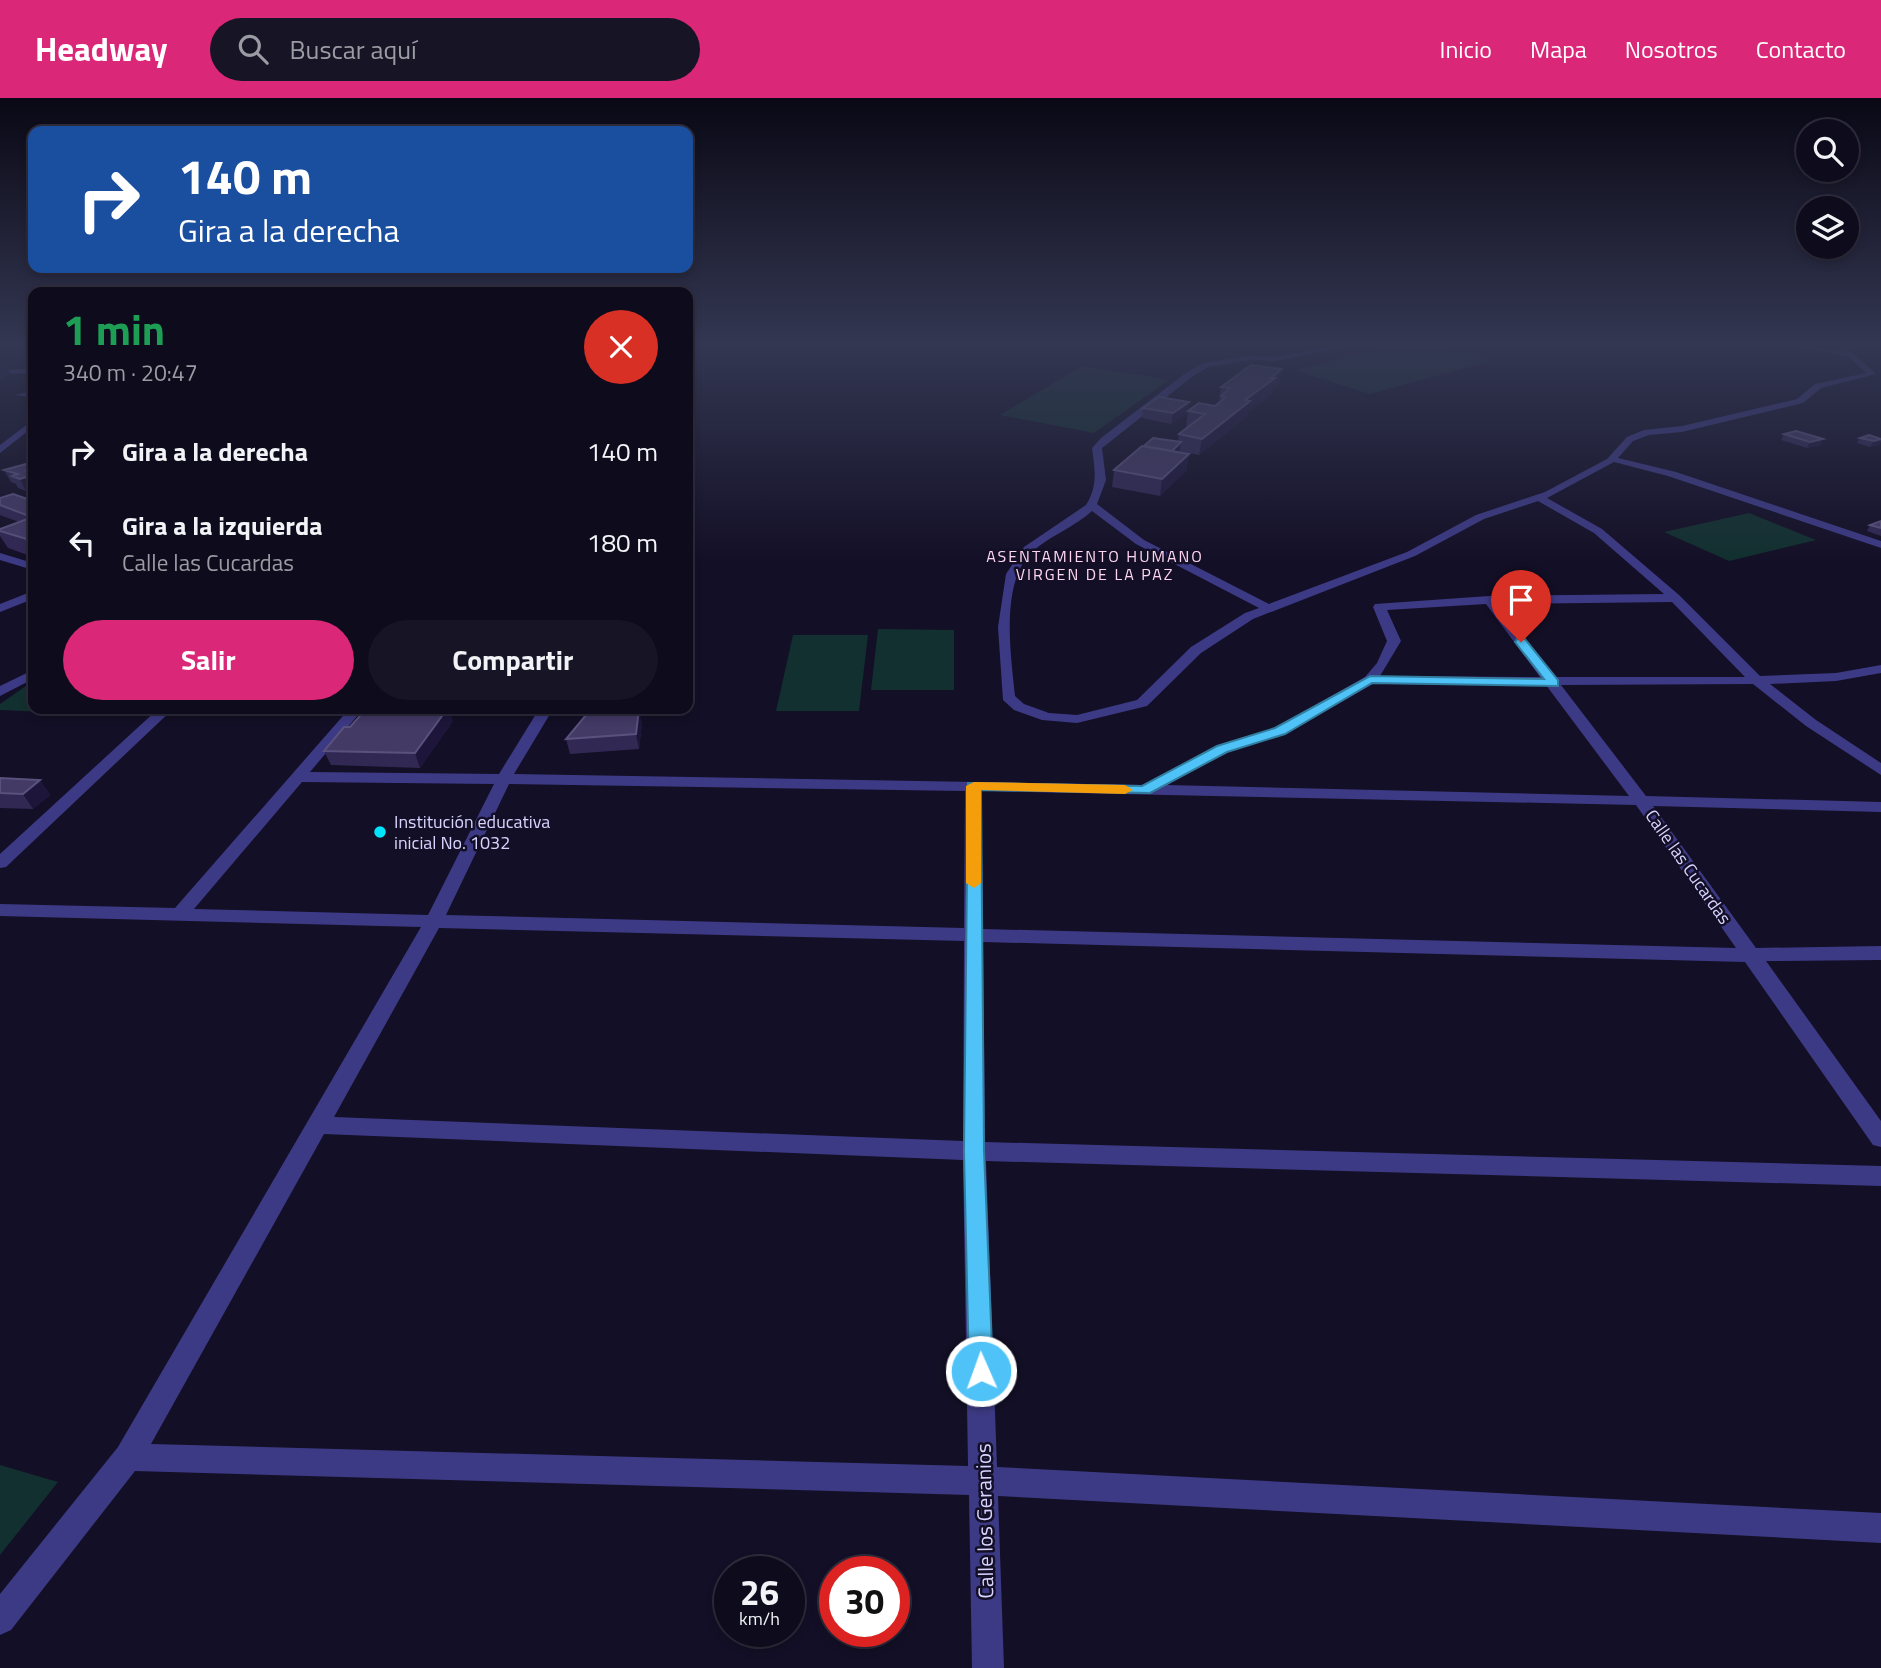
<!DOCTYPE html>
<html lang="es">
<meta charset="utf-8">
<style>
body{margin:0;font-family:"Titillium Web",sans-serif;background:#171425;color:#f1f3f6;height:100vh;display:flex;flex-direction:column;font-size:26px;white-space:nowrap}
*{box-sizing:border-box;margin:0}
p{font-size:23px;color:#9b9ba3}
.icon{flex:none;width:38px;height:38px;fill:none;stroke:currentColor;stroke-width:2;stroke-linecap:round;stroke-linejoin:round}
.map{position:relative;flex:1;overflow:hidden}
.details{position:absolute;left:28px;top:189px;width:665px;height:427px;display:flex;flex-direction:column;background:#0e0b1c;border-radius:14px;box-shadow:0 4px 10px #0003,0 0 0 2px #2e2b3b}
.details>*{flex:none}
.hud{position:absolute;left:28px;top:28px;width:665px;height:147px;border-radius:14px;box-shadow:0 4px 10px #0003,0 0 0 2px #2e2b3b;background:#1a4fa0;color:#fff;overflow:hidden}
.controls{position:absolute;left:1796px;top:21px;display:grid;gap:14px}
.controls a{display:grid;place-items:center;width:63px;height:63px;border-radius:50%;background:#0e0b1c;box-shadow:0 4px 10px #0003,0 0 0 2px #2e2b3b;font-size:35px}
.speed{position:absolute;left:714px;top:1458px;display:flex;gap:14px;font-size:35px;font-weight:700;text-align:center}
.speed>*{display:grid;place-content:center;width:91px;height:91px;border-radius:50%;background:#0e0b1c;box-shadow:0 4px 10px #0003,0 0 0 2px #2e2b3b;line-height:1}
.speed small{font-size:18px;font-weight:400}
.speed .limit{border:10px solid #d22;background:#fff;color:#111}
.pin{position:absolute;display:grid;place-items:center;width:60px;height:60px;color:#fff;margin:-72px -30px;border-radius:50% 50% 50% 0;rotate:-45deg;box-shadow:0 0 7px #0007}
.pin .icon{rotate:45deg}
.me{position:absolute;width:77px;margin:-38px;rotate:358deg;stroke-linejoin:round;filter:drop-shadow(0 0 5px #0008)}
.turn{display:flex;align-items:center;gap:24px;height:147px;padding:0 35px;font-size:32px}
.turn .icon{width:91px;height:91px;stroke-width:2.5}
.turn b{display:block;font-size:49px;line-height:60px}
.round{display:grid;place-items:center;flex:none;width:74px;height:74px;border-radius:37px;background:#171425}
.head{display:flex;align-items:center;justify-content:space-between;height:119px;padding:0 35px}
h1{font-size:42px;font-weight:700;line-height:52px;color:#1e9e55}
.cta{display:flex;gap:14px;margin-top:auto;padding:14px 35px}
.cta a{flex:1;height:80px;border-radius:42px;background:#db2777;color:#fff;font-size:28px;font-weight:700;line-height:80px;text-align:center}
.cta a+a{background:#171425;color:#f1f3f6}
ul{padding:0;list-style:none}
li{display:flex;align-items:center;gap:21px;height:91px;padding:0 35px}
li div{flex:1}
li b{display:block;font-size:26px}
li em{font-style:normal}
header{display:flex;align-items:center;gap:42px;box-sizing:border-box;height:98px;padding:0 35px;background:#db2777;color:#fff}
header strong{font-size:33px}
nav{display:flex;gap:38px;margin-inline-start:auto;font-size:24px}
.search{width:490px;height:63px;background:#171425;display:flex;align-items:center;gap:18px;box-sizing:border-box;padding:0 24px;border-radius:38px;color:#9b9ba3;font-size:26px}
.map>svg:first-child{display:block}
.green{fill:#12302f}
.lines{fill:none;stroke-linecap:round;stroke-linejoin:round}
.minor{fill:#3d3a85;fill-rule:evenodd}
.wall{fill:#312854}
.shaded-wall{fill:#1d163a}
.building{fill:#433a66;stroke:#5a527e;stroke-width:2}
.route{fill:#4fc3f7;stroke:#337fa1;stroke-width:2}
.slow{fill:#f59e0b}
.poi-dot{fill:#00e5ff;stroke:#130f26;stroke-width:2.5}
.labels{text-anchor:middle;stroke-width:5;stroke-linejoin:round;paint-order:stroke}
.far-neighbourhood-label{font-size:16px;letter-spacing:2px;fill:#ffd6f0;stroke:#130f26}
.poi-label{font-size:18px;fill:#d9d4ff;stroke:#130f26;text-anchor:start}
.street-label{font-size:18px;fill:#d9d4ff;stroke:#130f26}
.near-street-label{font-size:21px;fill:#d9d4ff;stroke:#130f26}
</style>
<header>
<strong>Headway</strong>
<div class="search"><svg class="icon" aria-label="search" viewBox="0 0 24 24"><circle cx="10" cy="10" r="6"/><path d="M15 15l6 6"/></svg>Buscar aquí</div>
<nav><a>Inicio</a><a>Mapa</a><a>Nosotros</a><a>Contacto</a></nav>
</header>
<div class="map">
<svg width="1881" height="1570" viewBox="0 0 1881 1570">
<rect width="100%" height="100%" fill="#130f26"/>
<!-- green -->
<path class="green" d="M1405,245H1424L1490,263L1370,296L1295,272Z
M1082,268L1169,282L1094,335L1000,317Z
M1749,415L1816,442L1729,463L1664,434Z
M878,531L954,532V592H871Z
M793,537H868L859,613H776Z
M33,583V611H146L138,618L0,612V606Z
M0,1367L58,1384L0,1457Z"/>
<g class="lines">
<!-- minor -->
<path class="minor" d="M1348,245H1363L1276,263L1249,262L1208,269L1193,278L1102,350L1106,382L1097,406L1144,442L1269,506L1407,454L1476,417L1545,394L1607,361L1627,339L1644,332L1682,328L1797,301L1815,286L1866,275L1849,259L1778,245L1843,253L1834,245H1842L1876,276L1821,290L1803,305L1682,334L1649,337L1633,343L1618,360L1676,374L1881,443V450L1668,378L1614,364L1547,400L1602,431L1679,497L1760,578L1836,575L1881,567V575L1836,583L1770,586L1816,622L1881,665V677L1806,628L1753,586L1561,587L1646,698L1881,704V714L1653,708L1756,850L1881,848V862L1766,863L1881,1023V1049L1873,1047L1745,864L983,844L985,1044L1881,1068V1088L986,1063L997,1369L1881,1415V1445L998,1398L1004,1570H972L969,1397L135,1373L11,1532L0,1537V1496L118,1349L421,829L0,818V806L175,810L349,611H363L310,674L499,676L539,611H553L514,676L1144,687L1217,648L1275,630L1365,579L1377,565L1387,543L1373,509L1375,506L1489,498L1664,496L1594,435L1538,403L1484,421L1415,458L1253,521L1201,555L1147,608L1077,625L1042,622L1014,612L1003,602L998,529L1006,476L1024,449L1086,407C1098,388 1095,372 1092,350L1101,340L1187,274L1203,265L1249,258L1276,259ZM1092,413L1136,446L1259,510L1245,515L1191,549L1137,602L1077,617L1049,615L1024,606L1015,598C1011,557 999,482 1034,452C1052,437 1074,429 1092,413ZM1672,504L1745,579H1554L1498,506ZM1486,506L1540,579L1380,578L1401,543L1387,512ZM1373,586L1546,587L1629,698L1167,687L1227,654L1285,636ZM302,684L494,686L428,817L194,811ZM509,686L965,693L964,830L446,817ZM981,693L1636,707L1736,850L983,831ZM439,830L964,843L963,1043L334,1019ZM324,1036L963,1062L968,1368L151,1346Z
M1633,245H1673L1669,247Z
M33,271V275L0,276V272Z
M33,293V299L15,297Z
M33,322V329L0,355V347Z
M0,455L33,465V472L0,462Z
M33,493V501L0,514V506Z
M33,572V581L0,598V588Z
M158,611H173L6,769L0,770V756Z"/>
</g>
<!-- wall -->
<path class="wall" d="M1279,286L1273,291L1272,296L1248,314L1247,318L1199,357L1180,353L1179,354L1189,356L1186,373L1160,398L1112,389L1114,372L1178,344L1179,336L1188,329H1186L1188,313L1215,308L1219,304L1221,289Z
M1143,310L1187,315L1171,326L1142,320Z
M1784,336L1823,341L1820,347L1807,350L1781,342Z
M1860,340L1881,341V343L1879,347L1870,349L1857,345Z
M33,364L26,393L18,390L16,386L11,384L4,372Z
M0,400L33,403V459L8,450L0,438V431L19,424L0,417Z
M1881,423V438L1867,433L1870,427Z
M453,623L420,670L331,667L324,653L350,629Z
M642,625L639,651L570,656L566,641Z
M0,680L40,682L50,697L33,711L0,710Z"/>
<!-- shaded-wall -->
<path class="shaded-wall" d="M6,266L11,276L0,283V270Z
M1282,271L1279,286L1273,291L1272,296L1248,314L1247,318L1199,357L1202,341Z
M1189,304L1187,315L1171,326L1173,315Z
M1823,341L1820,347L1807,350L1810,344Z
M1881,341L1879,347L1870,349L1874,343Z
M1181,344L1179,356L1167,357Z
M1189,356L1186,373L1160,398L1162,381Z
M33,371V390L26,393L20,381L27,373Z
M447,611H449L453,623L420,670L415,655Z
M639,611L642,625L639,651L636,636Z
M40,682L50,697L33,711L23,696Z"/>
<!-- building -->
<path class="building" d="M1251,267L1282,271L1271,280H1275L1245,302L1250,303L1202,341L1179,336L1205,316L1188,313L1199,305L1215,308L1226,299L1221,298L1230,290L1221,289Z
M1159,299L1189,304L1173,315L1143,310Z
M1796,333L1823,341L1810,344L1784,336Z
M1869,337L1881,341L1874,343L1860,340Z
M1153,340L1181,344L1172,353L1144,348Z
M1142,348L1189,356L1162,381L1114,372Z
M33,364V371L27,373L33,375V377L20,381L12,378L18,376L4,372Z
M13,396L33,403V406L28,407L33,409V416L29,418L0,407V400Z
M33,419V443L0,433V431Z
M1881,423V430L1870,427Z
M366,611H447L415,655L324,653L344,629H350Z
M591,611H639L636,636L566,641Z
M0,680L40,682L23,696L0,695Z"/>
<!-- sky -->
<linearGradient id="sky" x2="0" y2="1"><stop stop-color="#0a0815"/><stop offset="0.53" stop-color="#333752"/><stop offset="1" stop-color="#333752" stop-opacity="0"/></linearGradient>
<rect width="1881" height="465" fill="url(#sky)"/>
<!-- route -->
<path class="route" d="M1517,541H1525L1558,582V588L1372,585L1285,636L1227,654L1150,695L981,692L984,1053L993,1273L990,1281L981,1285L973,1281L969,1273L964,1053L968,685L1142,688L1217,648L1275,630L1370,578L1544,581L1515,544Z"/>
<!-- slow -->
<path class="slow" d="M974,684L1125,687L1133,692L1125,696L981,692V785L974,790L966,785V688Z"/>
<!-- markers -->
<circle class="poi-dot" cx="380" cy="734" r="7"/>
<g class="labels">
<!-- far-neighbourhood labels -->
<g class="far-neighbourhood-label">
<text x="1095" y="464">ASENTAMIENTO HUMANO<tspan x="1095" dy="18">VIRGEN DE LA PAZ</tspan></text>
</g>
<!-- poi labels -->
<g class="poi-label">
<text x="394" y="730">Institución educativa<tspan x="394" dy="21">inicial No. 1032</tspan></text>
</g>
<!-- street labels -->
<g class="street-label">
<text transform="translate(1688 769) rotate(55)" y="6">Calle las Cucardas</text>
</g>
<!-- near-street labels -->
<g class="near-street-label">
<text transform="translate(985 1423) rotate(-91)" y="7">Calle los Geranios</text>
</g>
</g>
</svg>
<div class="controls">
<a><svg class="icon" aria-label="search" viewBox="0 0 24 24"><circle cx="10" cy="10" r="6"/><path d="M15 15l6 6"/></svg></a>
<a><svg class="icon" aria-label="layers" viewBox="0 0 24 24"><path d="M12 4l9 5-9 5-9-5zM3 14l9 5 9-5"/></svg></a>
</div>
<div class="speed"><div>26<small>km/h</small></div><div class="limit">30</div></div>
<div class="pin" style="left:1521px;top:544px;background:#d93025"><svg class="icon" aria-label="arrive" viewBox="0 0 24 24"><path d="M6 21V4h12l-3 4 3 4H6"/></svg></div>
<svg class="me" style="left:981px;top:1273px" viewBox="-20 -20 40 40"><circle r="17" fill="#4fc3f7" stroke="#fff" stroke-width="3"/><path d="M0-11L8 9 0 5-8 9z" fill="#fff"/></svg>
<div class="hud">
<div class="turn"><svg class="icon" aria-label="right" viewBox="0 0 24 24"><path d="M7 20v-9h11M14 6l5 5-5 5"/></svg><div><b>140 m</b>Gira a la derecha</div></div>
</div>
<section class="details">
<div class="head"><div><h1>1 min</h1><p>340 m · 20:47</p></div><a class="round" style="background:#d93025;color:#fff"><svg class="icon" aria-label="close" viewBox="0 0 24 24"><path d="M6 6l12 12M18 6L6 18"/></svg></a></div>
<ul>
<li><svg class="icon" aria-label="right" viewBox="0 0 24 24"><path d="M7 20v-9h11M14 6l5 5-5 5"/></svg><div><b>Gira a la derecha</b></div><em>140 m</em></li>
<li><svg class="icon" aria-label="left" viewBox="0 0 24 24"><path d="M17 20v-9H6M10 6l-5 5 5 5"/></svg><div><b>Gira a la izquierda</b><p>Calle las Cucardas</p></div><em>180 m</em></li>
</ul>
<div class="cta"><a>Salir</a><a>Compartir</a></div>
</section>
</div>
